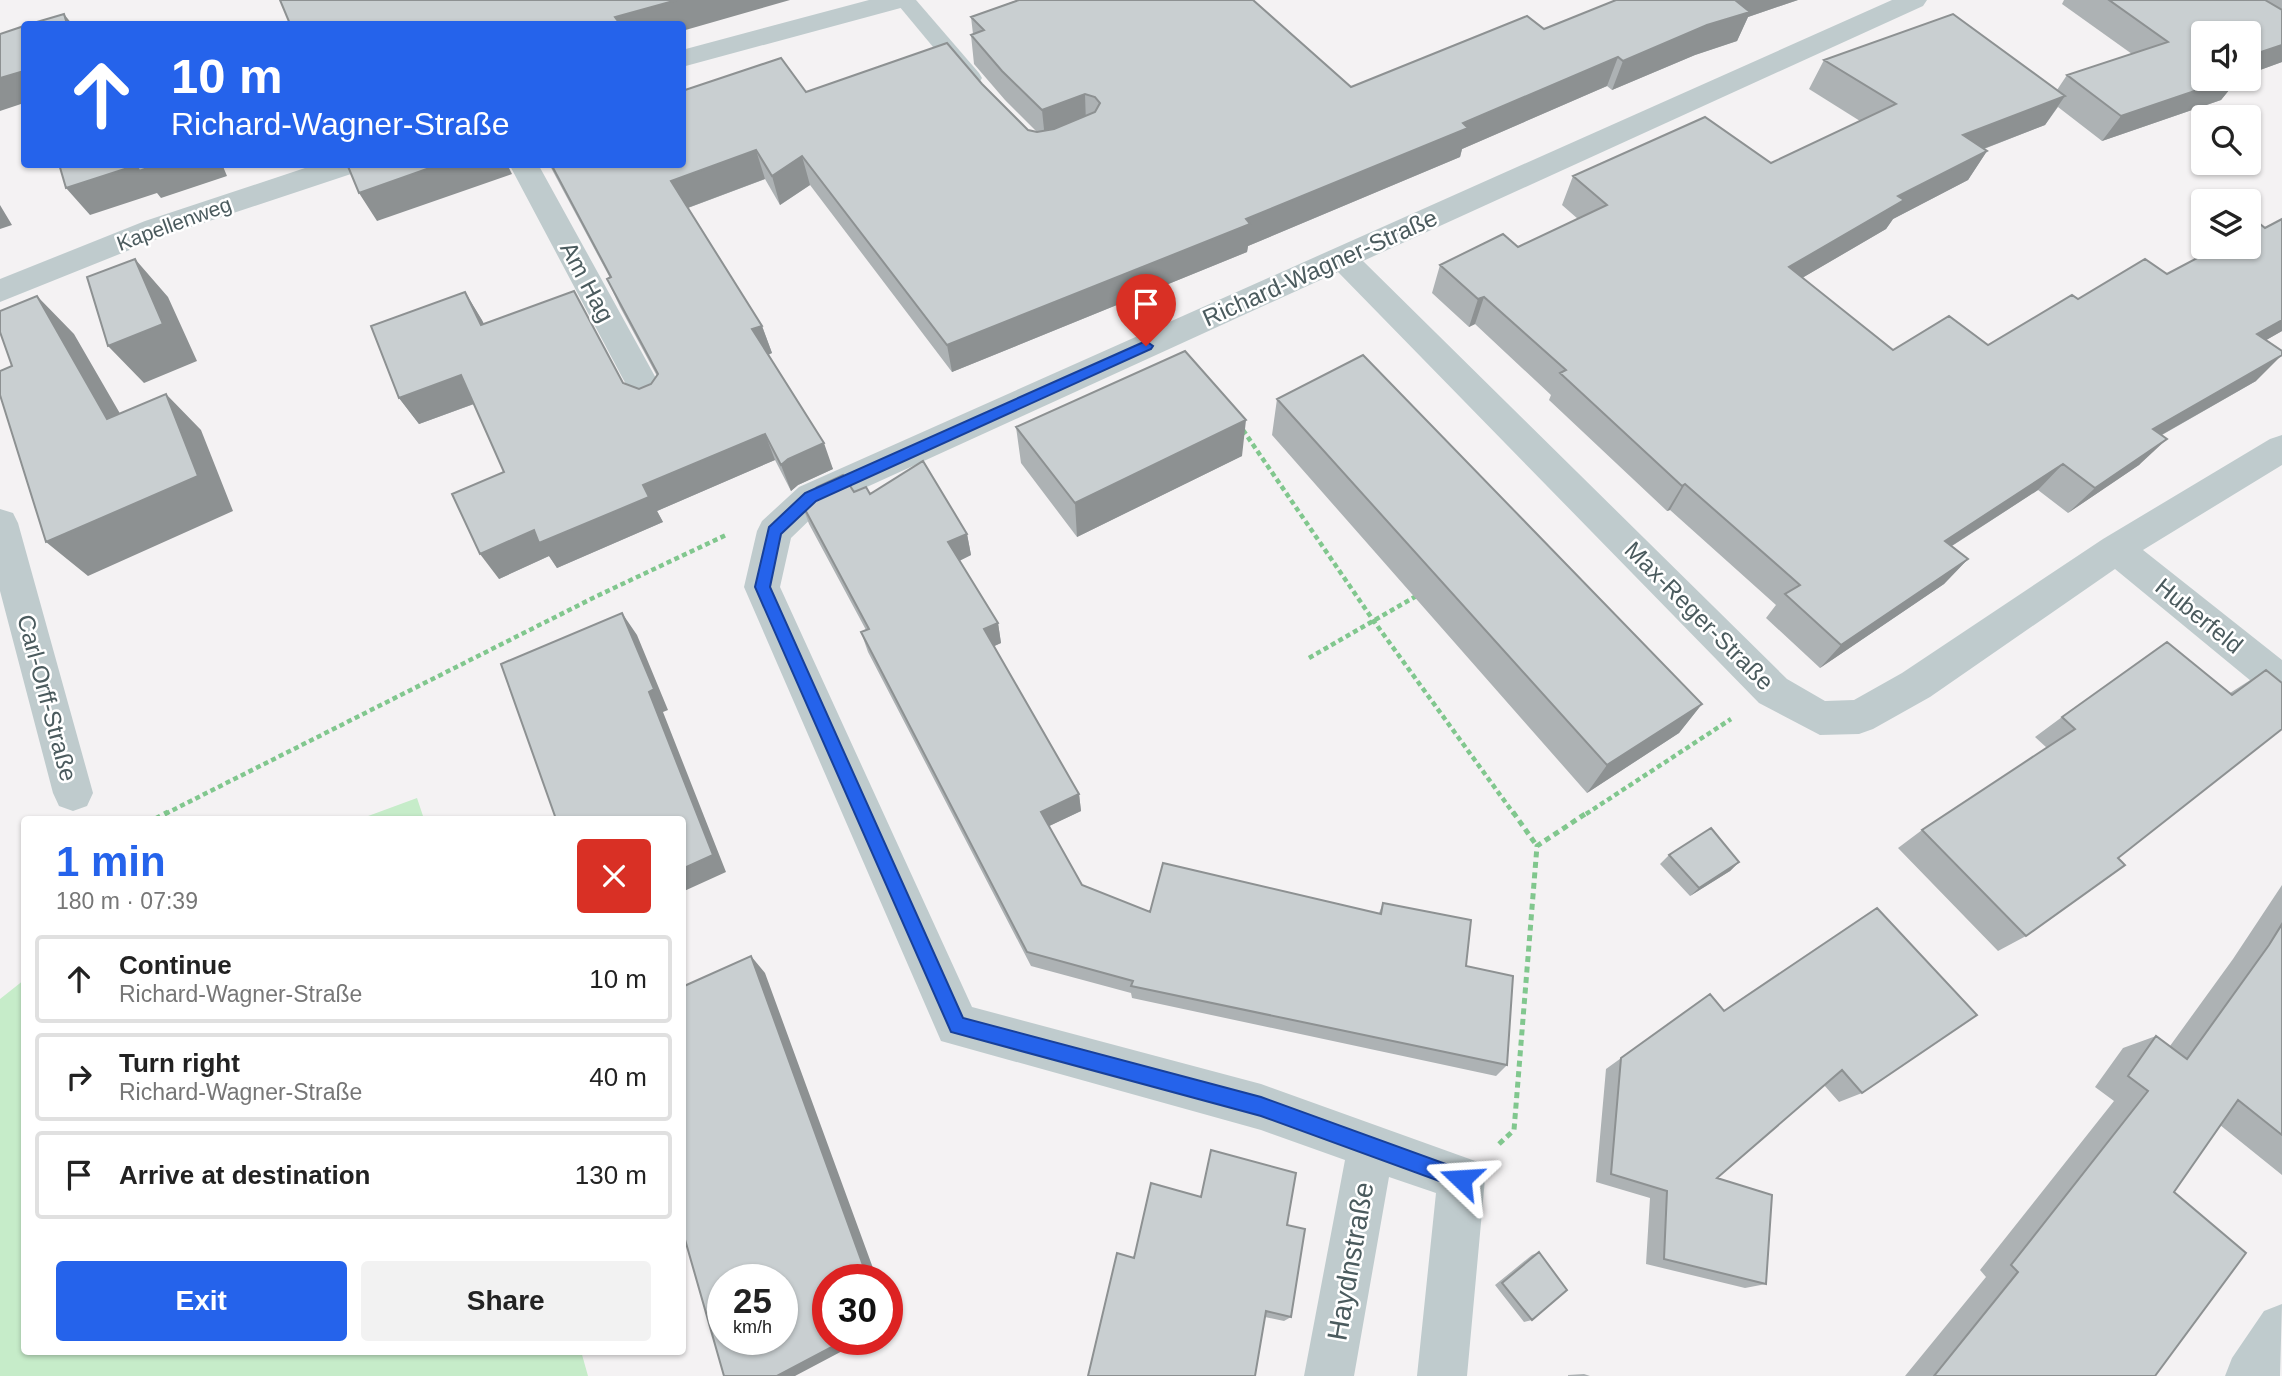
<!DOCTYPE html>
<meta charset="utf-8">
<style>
body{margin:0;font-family:Arial,sans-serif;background:#f2f2f2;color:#222;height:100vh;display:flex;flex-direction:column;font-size:26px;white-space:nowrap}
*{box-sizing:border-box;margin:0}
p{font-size:23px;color:#767676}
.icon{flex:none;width:38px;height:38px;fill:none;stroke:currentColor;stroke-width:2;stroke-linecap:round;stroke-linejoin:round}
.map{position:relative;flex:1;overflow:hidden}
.drawer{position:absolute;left:21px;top:816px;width:665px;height:539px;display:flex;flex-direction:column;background:#fff;border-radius:7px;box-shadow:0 2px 5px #0004}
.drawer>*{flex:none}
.guide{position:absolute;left:21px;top:21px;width:665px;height:147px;border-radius:7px;box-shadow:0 2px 5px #0004;background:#2563eb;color:#fff;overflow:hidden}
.buttons{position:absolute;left:2191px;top:21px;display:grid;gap:14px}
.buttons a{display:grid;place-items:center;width:70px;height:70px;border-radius:7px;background:#fff;box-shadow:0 2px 5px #0004;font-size:35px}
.speed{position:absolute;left:707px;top:1264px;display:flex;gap:14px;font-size:35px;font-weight:700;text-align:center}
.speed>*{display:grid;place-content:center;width:91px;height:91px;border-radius:50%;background:#fff;box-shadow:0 2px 5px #0004;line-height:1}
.speed small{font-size:18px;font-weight:400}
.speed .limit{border:10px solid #d22;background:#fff;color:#111}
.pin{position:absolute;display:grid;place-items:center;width:60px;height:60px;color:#fff;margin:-72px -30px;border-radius:50% 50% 50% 0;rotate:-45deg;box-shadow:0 0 7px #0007}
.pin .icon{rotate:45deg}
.me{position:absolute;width:77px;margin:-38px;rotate:290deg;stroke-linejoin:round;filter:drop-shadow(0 0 5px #0008)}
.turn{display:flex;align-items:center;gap:24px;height:147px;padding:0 35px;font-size:32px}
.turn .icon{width:91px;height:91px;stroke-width:2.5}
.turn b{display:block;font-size:49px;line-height:60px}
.round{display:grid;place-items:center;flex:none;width:74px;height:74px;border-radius:7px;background:#f2f2f2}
.headline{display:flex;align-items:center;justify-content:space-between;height:119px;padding:0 35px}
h1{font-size:42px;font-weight:700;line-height:52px;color:#2563eb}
.primary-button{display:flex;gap:14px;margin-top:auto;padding:14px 35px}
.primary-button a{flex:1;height:80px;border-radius:7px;background:#2563eb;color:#fff;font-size:28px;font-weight:700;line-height:80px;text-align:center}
.primary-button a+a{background:#f2f2f2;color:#222}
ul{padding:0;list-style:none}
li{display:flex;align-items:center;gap:21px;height:88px;margin:0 14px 10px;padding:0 21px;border:4px solid #e0e0e0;border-radius:7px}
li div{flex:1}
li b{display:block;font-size:26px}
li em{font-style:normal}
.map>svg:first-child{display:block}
.green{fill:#c6ecc9}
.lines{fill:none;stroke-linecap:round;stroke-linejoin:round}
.path-far1{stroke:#81c78e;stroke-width:4.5;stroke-dasharray:5 3.5;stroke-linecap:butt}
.path{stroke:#81c78e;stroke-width:5;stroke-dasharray:6 4.5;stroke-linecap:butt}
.service{fill:#bfcbcd;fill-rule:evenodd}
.minor{fill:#bfcbcd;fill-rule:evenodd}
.wall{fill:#adb2b4}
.shaded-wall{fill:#8d9192}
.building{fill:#c9cfd1;stroke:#8d9192;stroke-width:2;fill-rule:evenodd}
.route{fill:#2563eb;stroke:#184099;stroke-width:2}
.labels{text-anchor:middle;stroke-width:5;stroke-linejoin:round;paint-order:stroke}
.far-street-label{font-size:21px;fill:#4b5b5e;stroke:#fff}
.street-label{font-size:24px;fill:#4b5b5e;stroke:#fff}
.near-street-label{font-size:28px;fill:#4b5b5e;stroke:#fff}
</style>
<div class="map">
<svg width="2282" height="1376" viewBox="0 0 2282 1376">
<rect width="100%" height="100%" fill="#f4f2f3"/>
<!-- green -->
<path class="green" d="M417,798L424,819H360Z
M24,980V1351H581L588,1376H0V999Z"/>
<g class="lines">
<!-- path-far1 -->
<path class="path-far1" d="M1243,430L1373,620L1514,814
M1309,658L1418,595
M165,814L597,596L726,535
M1586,814L1731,719"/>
<!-- path -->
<path class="path" d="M1513,812L1537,846
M155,819L168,812
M1499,1144L1514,1130L1537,846L1588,812"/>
<!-- service -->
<path class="service" d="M894,0H916L979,73L982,78L979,83H963Z"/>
<!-- minor -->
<path class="minor" d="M869,0H912L908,6L682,67V50Z
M1892,0H1927L1923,6L1363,261L1787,679L1825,701L1854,700L1902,673L2103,539L2270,439L2282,435V465L2143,550L2282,660V700L2268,695L2115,569L1930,697L1873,729L1859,734L1820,735L1759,703L1338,272L823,507L791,538L780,587L972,1007L1261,1084L1478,1162L1485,1179L1467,1376H1417L1436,1193L1389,1177L1354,1376H1304L1345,1160L1261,1130L941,1041L744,587L757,531L762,521L799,487Z
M317,164H364L360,171L167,235L0,302V279L145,221Z
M509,164H538L668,400L663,409L651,413L639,409Z
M0,509L13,513L18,523L93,793L87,806L73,811L59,806L53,793L0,591Z
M2282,1304L2280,1376H2225L2232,1358L2264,1311Z"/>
</g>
<!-- wall -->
<path class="wall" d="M1017,0H1253L1351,87L1544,29L1616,0H1798L1748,17L1737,41L1695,55L1612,90L1607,86L1462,149L1460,157L1248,246L1247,252L952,372L810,185L780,205L765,179L688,208L762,326L772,353L768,355L833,469L798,485L791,491L775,460L657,511L663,522L557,568L549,556L499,579L504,472L474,404L419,424L399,398L465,292L484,324L623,383L639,389L651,384L657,376L620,307L607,279L610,278L549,164H682L806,92L982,84L1028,130L1037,132L1005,100L974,64L971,35L973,34L971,17Z
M2064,0H2282V62L2249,74V33L2203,79H2238L2221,100L2102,141L2058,107L2045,125L1984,149L1987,151L1968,180L1893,219L1886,229L1802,278L1893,350L1988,345L2078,299L2167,274L2282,219V331L2266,340L2256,381L2162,435L2139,465L2068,513L2038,490L1952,546L1968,559L1944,584L1820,668L1766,618L1776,605L1670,510L1667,511L1549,400L1551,395L1475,324L1469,327L1432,293L1440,265L1518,247L1578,219L1562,205L1573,176L1771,163L1860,121L1809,89L1824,60L2057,90L2067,75L2132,54L2062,4Z
M1277,399L1702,704L1679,733L1587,793L1272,435Z
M1016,427L1242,456L1077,537L1021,463Z
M854,492L870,494L967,534L971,555L959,561L998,623L1001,643L994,646L1079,794L1081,811L1049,826L1082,885L1150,912L1379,913L1383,903L1466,966L1507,1065L1496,1076L1132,998L1131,993L1031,966L868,652L861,632L866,630L809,524L801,502Z
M2266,670L2118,858L2026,936L1998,951L1898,848L1922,830L2047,748L2035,737L2062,717L2230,693Z
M1669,855L1739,862L1730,871L1690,896L1660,864Z
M2282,885V1175L2220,1125L2174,1192L2155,1376H1905L1986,1277L1980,1270L2114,1101L2095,1087L2123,1048L2156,1036L2170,1046L2233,959Z
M1877,908L1862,1093L1839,1102L1824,1085L1717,1178L1766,1284L1745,1288L1646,1264L1650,1198L1596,1182L1606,1069L1710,994L1724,1011Z
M1211,1150L1287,1225L1291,1317L1284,1321L1265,1317L1201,1197Z
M1539,1252L1532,1320L1524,1322L1495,1285L1532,1255Z
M1584,1374L1590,1376H1568V1375Z"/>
<!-- shaded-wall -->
<path class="shaded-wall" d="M677,0H790L682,31V24H618L615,17Z
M1734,0H1798L1748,17L1737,41L1695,55L1612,90L1623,61Z
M64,14L72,24H67Z
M2282,45V62L2249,74V56Z
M1618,57L1607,86L1462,149L1460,157L1248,246L1247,252L952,372L947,345Z
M24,71V103L0,111V78Z
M2215,79H2238L2221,100L2102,141L2121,116Z
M1085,94L1086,124L1045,139L1042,110Z
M2065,96L2045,125L1944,164L1963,135Z
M756,150L765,179L682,210L671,181Z
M1987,151L1968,180L1893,219L1886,229L1773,295L1789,267L1898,196Z
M802,156L810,185L780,205L772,176Z
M222,164L227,176L161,198L157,193L90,215L66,188L137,165Z
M441,164H507L512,174L377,221L359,193Z
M0,205L12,225L0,229Z
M135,259L168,297L197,361L144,383L108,346Z
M465,292L482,320L498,353L481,325Z
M37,296L74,334L144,455L107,419Z
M1484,297L1475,324L1469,327L1478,299Z
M2282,320V331L2228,362L2257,334Z
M762,326L772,353L762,357L752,329Z
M2282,355L2256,381L2126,455L2153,429Z
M461,375L479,402L419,424L399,398Z
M166,394L201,430L233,511L88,576L46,542Z
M1246,420L1242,456L1077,537L1075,503Z
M765,434L775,460L657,511L663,522L557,568L549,556L499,579L480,554L534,530Z
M2167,439L2139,465L2068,513L2095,488Z
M824,443L833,469L798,485L791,491L781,465L788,459Z
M2063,464L2038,490L1922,565L1945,541Z
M1685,484L1670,510L1667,511L1682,486Z
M967,534L971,555L953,564L948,542Z
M1968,559L1944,584L1820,668L1841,645Z
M622,613L637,635L668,710L663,712L726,872L682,892V869L649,692Z
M998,623L1001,643L988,649L984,629Z
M1702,704L1679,733L1587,793L1607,765Z
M1079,794L1081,811L1043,829L1041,812Z
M1739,862L1730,871L1690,896L1699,888Z
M751,956L765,973L877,1279H868Z
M887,1307L893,1324L887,1327Z
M847,1339H865L795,1376H777Z"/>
<!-- building -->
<path class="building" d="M280,0H677L615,17L620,24H290Z
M1019,0H1253L1351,87L1527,16L1544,29L1616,0H1735L1750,12L1707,25L1623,61L1618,57L1463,123L1468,128L1246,219L1250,224L947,345L802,156L772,176L756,150L671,181L762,326L752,329L824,443L788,459L781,465L765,434L643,485L649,497L539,543L534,530L480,554L452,494L504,472L461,375L399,398L371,326L465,292L481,325L574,291L623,383L639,389L651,384L658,374L607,279L611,277L551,164H682V91L781,58L806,92L947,43L982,84L1028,130L1037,132L1054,129L1095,112L1100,103L1095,97L1085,94L1042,110L1002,71L971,35L984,30L971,17Z
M2109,0H2265L2282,10V45L2249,56V33H2203V79H2230L2121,116L2067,75L2168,42Z
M64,14L67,24H30Z
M1953,14L2065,96L1963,135L1987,151L1898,196L1904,200L1789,267L1893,350L1949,316L1988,345L2072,295L2078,299L2145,259L2167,274L2218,247H2249V230L2260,224L2265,228L2282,219V320L2257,334L2282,351V355L2153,429L2167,439L2095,488L2063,464L1945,541L1968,559L1841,645L1785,594L1800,585L1685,484L1682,486L1560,373L1566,370L1484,297L1478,299L1440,265L1503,234L1518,247L1607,205L1573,176L1705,117L1771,163L1896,104L1824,60Z
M24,26V71L0,78V34Z
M59,164H159L139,171L137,165L66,188Z
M347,164H441L359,193Z
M135,259L163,324L108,346L87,277Z
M37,296L107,419L166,394L198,476L46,542L0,395V371L12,366L0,332V311Z
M1185,351L1246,420L1075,503L1016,427Z
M1363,355L1702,704L1607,765L1277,399Z
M923,461L967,534L948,542L998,623L984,629L1079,794L1041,812L1082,885L1150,912L1163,863L1381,914L1383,903L1471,920L1466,966L1513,976L1507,1065L1131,986L1133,981L1027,952L861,632L869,629L801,502L817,487L843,475L854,492L866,487L870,494Z
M622,613L654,689L649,692L713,855L682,869V819H556L501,664Z
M2167,642L2232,695L2266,670L2282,683V729L2118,858L2125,865L2026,936L1922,830L2075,729L2062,717Z
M1711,828L1739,862L1699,888L1669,855Z
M1877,908L1977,1015L1862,1093L1842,1070L1717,1178L1772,1195L1766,1284L1664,1259L1667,1191L1611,1174L1621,1058L1710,994L1724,1011Z
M2282,924V1135L2238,1100L2174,1192L2246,1253L2155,1376H1934L2018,1272L2011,1265L2148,1091L2128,1076L2156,1036L2187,1059L2269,945Z
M751,956L868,1279H828V1339H847L777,1376H724L682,1229V987ZM723,1279H782V1339H723Z
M1211,1150L1296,1173L1287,1225L1305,1229L1291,1317L1266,1311L1255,1376H1088L1117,1253L1134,1258L1151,1183L1201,1197Z
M1539,1252L1567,1290L1532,1320L1502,1283Z"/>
<!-- route -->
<path class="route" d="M1146,341L1153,346L1151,349L816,501L781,534L770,587L963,1018L1261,1097L1468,1172L1471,1179L1468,1186L1461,1189L1261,1116L951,1032L755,587L769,527L805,493Z"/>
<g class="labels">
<!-- far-street labels -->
<g class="far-street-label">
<text transform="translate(174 224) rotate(-20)" y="7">Kapellenweg</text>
</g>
<!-- street labels -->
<g class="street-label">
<text transform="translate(1320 268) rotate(-24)" y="8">Richard-Wagner-Straße</text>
<text transform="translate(587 282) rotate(62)" y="8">Am Hag</text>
<text transform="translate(1699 616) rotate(45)" y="8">Max-Reger-Straße</text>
<text transform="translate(2199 616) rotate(39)" y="8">Huberfeld</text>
<text transform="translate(47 698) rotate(75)" y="8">Carl-Orff-Straße</text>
</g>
<!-- near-street labels -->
<g class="near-street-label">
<text transform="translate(1350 1261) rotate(-80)" y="10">Haydnstraße</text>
</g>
</g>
</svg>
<div class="buttons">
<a><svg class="icon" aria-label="sound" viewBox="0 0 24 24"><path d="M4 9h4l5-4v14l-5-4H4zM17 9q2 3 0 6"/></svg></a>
<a><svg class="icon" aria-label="search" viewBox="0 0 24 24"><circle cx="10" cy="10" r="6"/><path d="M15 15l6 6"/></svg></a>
<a><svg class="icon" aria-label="layers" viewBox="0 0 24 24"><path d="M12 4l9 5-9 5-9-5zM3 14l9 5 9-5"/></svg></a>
</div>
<div class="speed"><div>25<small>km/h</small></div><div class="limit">30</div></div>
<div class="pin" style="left:1146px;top:346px;background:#d93025"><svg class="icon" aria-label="arrive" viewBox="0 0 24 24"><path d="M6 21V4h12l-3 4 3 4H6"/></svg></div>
<svg class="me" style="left:1461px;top:1179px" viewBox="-20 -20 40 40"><path d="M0-17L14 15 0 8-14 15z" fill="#2563eb" stroke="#fff" stroke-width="4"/></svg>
<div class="guide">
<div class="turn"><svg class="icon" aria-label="ahead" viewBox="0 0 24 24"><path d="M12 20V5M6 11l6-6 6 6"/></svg><div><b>10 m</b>Richard-Wagner-Straße</div></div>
</div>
<section class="drawer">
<div class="headline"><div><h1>1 min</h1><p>180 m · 07:39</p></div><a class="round" style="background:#d93025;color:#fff"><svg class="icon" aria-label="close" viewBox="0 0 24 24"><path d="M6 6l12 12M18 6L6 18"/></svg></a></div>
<ul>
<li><svg class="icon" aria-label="ahead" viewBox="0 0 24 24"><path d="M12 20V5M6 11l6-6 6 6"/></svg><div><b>Continue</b><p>Richard-Wagner-Straße</p></div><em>10 m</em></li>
<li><svg class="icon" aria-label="right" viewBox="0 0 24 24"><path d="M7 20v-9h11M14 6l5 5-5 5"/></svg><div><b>Turn right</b><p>Richard-Wagner-Straße</p></div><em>40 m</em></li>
<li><svg class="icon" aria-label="arrive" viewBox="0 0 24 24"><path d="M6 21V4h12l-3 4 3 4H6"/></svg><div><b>Arrive at destination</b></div><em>130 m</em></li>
</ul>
<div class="primary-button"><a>Exit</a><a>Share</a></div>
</section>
</div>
